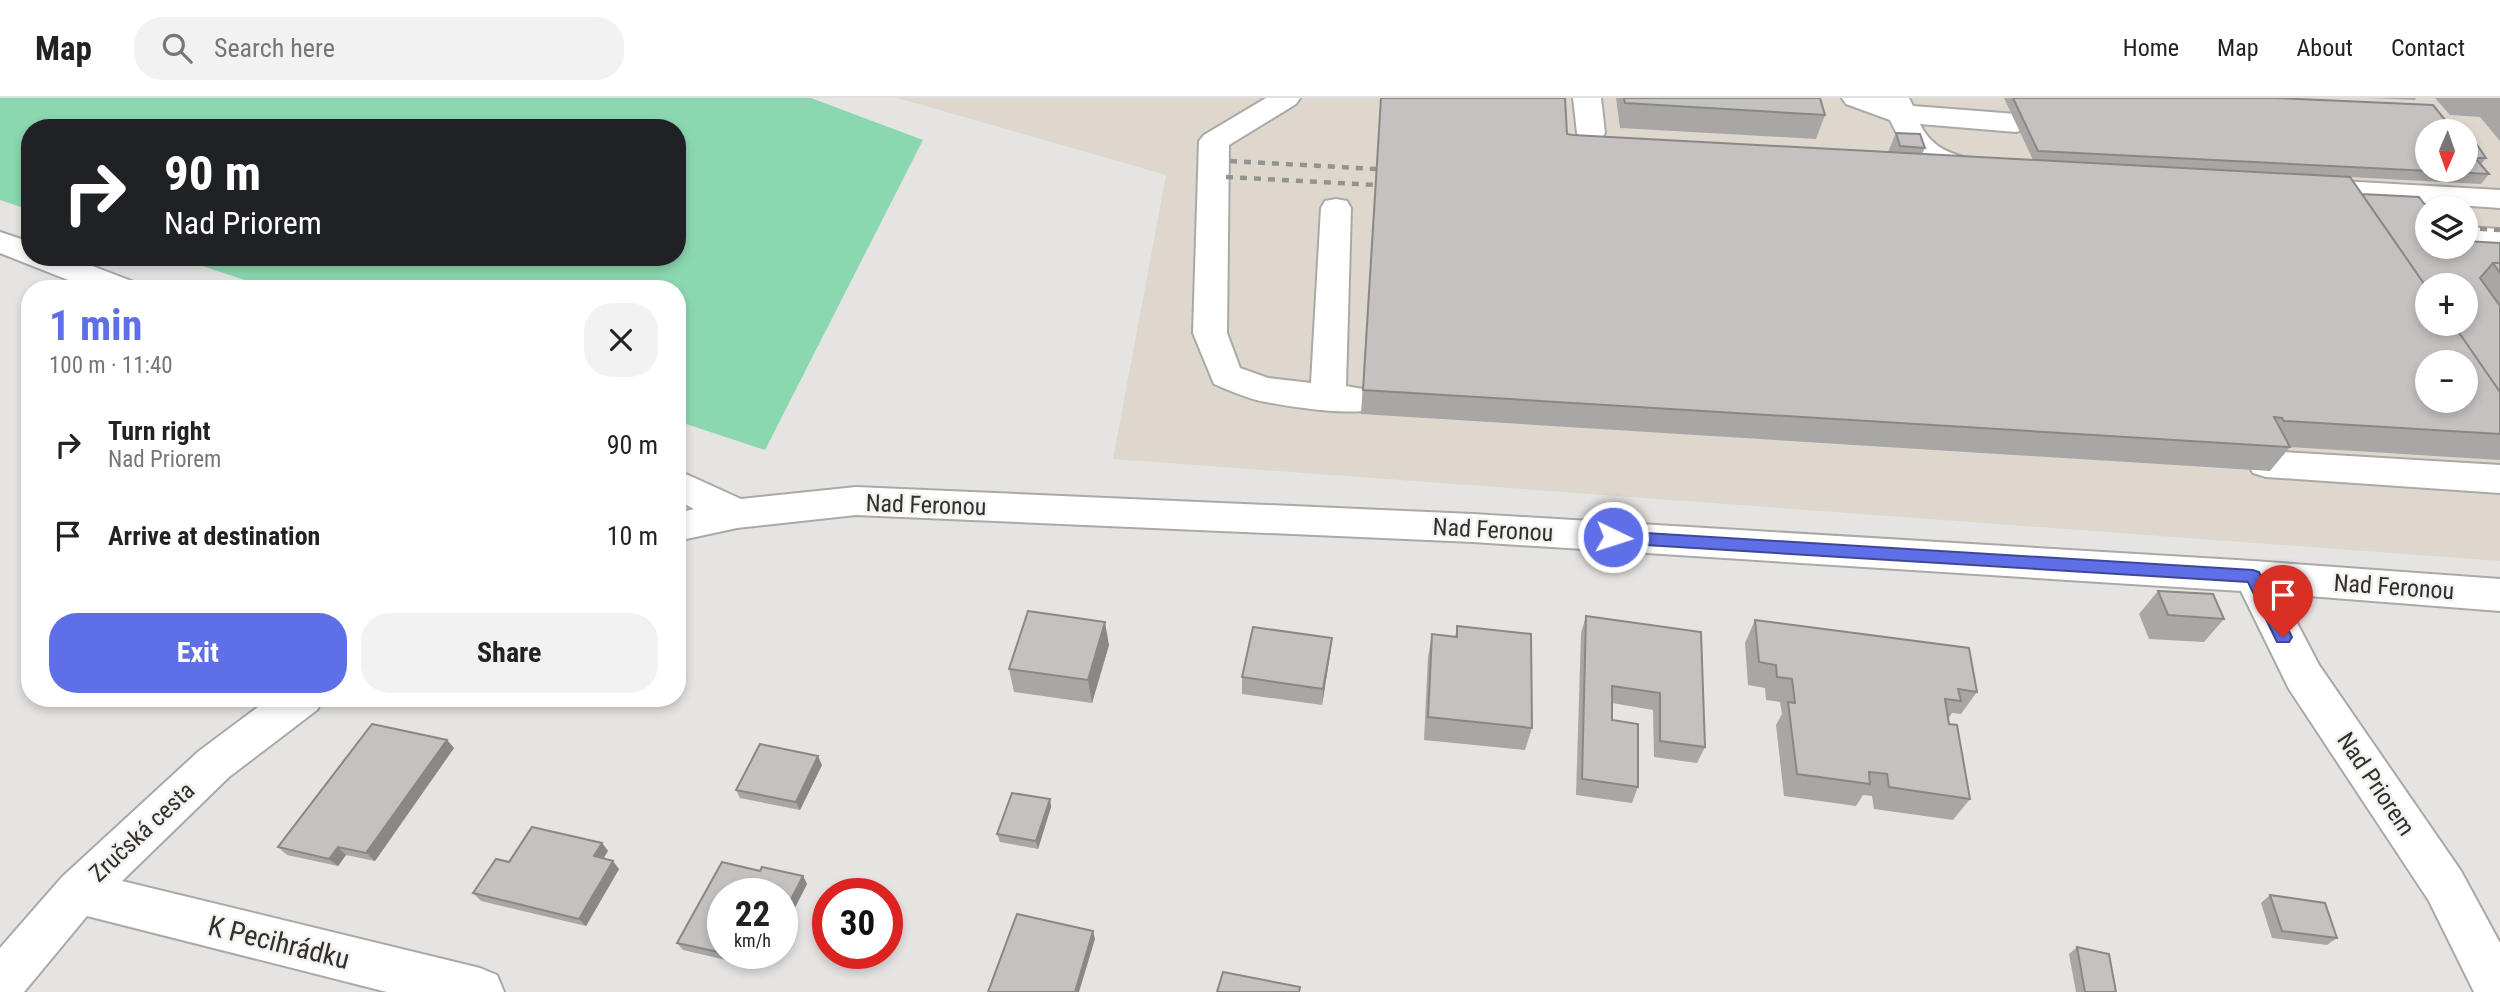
<!DOCTYPE html>
<meta charset="utf-8">
<style>
body{margin:0;font-family:"Roboto Condensed",sans-serif;background:#f2f2f2;color:#222;height:100vh;display:flex;flex-direction:column;font-size:26px;white-space:nowrap}
*{box-sizing:border-box;margin:0}
p{font-size:23px;color:#767676}
.icon{flex:none;width:38px;height:38px;fill:none;stroke:currentColor;stroke-width:2;stroke-linecap:round;stroke-linejoin:round}
.map{position:relative;flex:1;overflow:hidden}
.panel{position:absolute;left:21px;top:182px;width:665px;height:427px;display:flex;flex-direction:column;background:#fff;border-radius:28px;box-shadow:0 4px 10px #0003}
.panel>*{flex:none}
.hud{position:absolute;left:21px;top:21px;width:665px;height:147px;border-radius:28px;box-shadow:0 4px 10px #0003;background:#202124;color:#fff;overflow:hidden}
.needle{width:46px;rotate:182deg}
.fabs{position:absolute;left:2415px;top:21px;display:grid;gap:14px}
.fabs a{display:grid;place-items:center;width:63px;height:63px;border-radius:50%;background:#fff;box-shadow:0 4px 10px #0003;font-size:35px}
.speed{position:absolute;left:707px;top:780px;display:flex;gap:14px;font-size:35px;font-weight:700;text-align:center}
.speed>*{display:grid;place-content:center;width:91px;height:91px;border-radius:50%;background:#fff;box-shadow:0 4px 10px #0003;line-height:1}
.speed small{font-size:18px;font-weight:400}
.speed .limit{border:10px solid #d22;background:#fff;color:#111}
.pin{position:absolute;display:grid;place-items:center;width:60px;height:60px;color:#fff;margin:-72px -30px;border-radius:50% 50% 50% 0;rotate:-45deg;box-shadow:0 0 7px #0007}
.pin .icon{rotate:45deg}
.me{position:absolute;width:77px;margin:-38px;rotate:94deg;stroke-linejoin:round;filter:drop-shadow(0 0 5px #0008)}
.turn{display:flex;align-items:center;gap:24px;height:147px;padding:0 28px;font-size:32px}
.turn .icon{width:91px;height:91px;stroke-width:2.5}
.turn b{display:block;font-size:49px;line-height:60px}
.round{display:grid;place-items:center;flex:none;width:74px;height:74px;border-radius:28px;background:#f2f2f2}
.head{display:flex;align-items:center;justify-content:space-between;height:119px;padding:0 28px}
h1{font-size:42px;font-weight:700;line-height:52px;color:#5f6fe7}
.action{display:flex;gap:14px;margin-top:auto;padding:14px 28px}
.action a{flex:1;height:80px;border-radius:28px;background:#5f6fe7;color:#fff;font-size:28px;font-weight:700;line-height:80px;text-align:center}
.action a+a{background:#f2f2f2;color:#222}
ul{padding:0;list-style:none}
li{display:flex;align-items:center;gap:21px;height:91px;padding:0 28px}
li div{flex:1}
li b{display:block;font-size:26px}
li em{font-style:normal}
header{display:flex;align-items:center;gap:42px;box-sizing:border-box;height:98px;padding:0 35px;background:#fff;border-bottom:2px solid #e0e0e0}
header strong{font-size:33px}
nav{display:flex;gap:38px;margin-inline-start:auto;font-size:24px}
.search{width:490px;height:63px;background:#f2f2f2;display:flex;align-items:center;gap:18px;box-sizing:border-box;padding:0 24px;border-radius:28px;color:#767676;font-size:26px}
.map>svg:first-child{display:block}
.built{fill:#ded7ce;fill-rule:evenodd}
.green{fill:#8bd7b0}
.lines{fill:none;stroke-linecap:round;stroke-linejoin:round}
.minor-casing{stroke:#aba9a6;stroke-width:4}
.minor{fill:#fff;fill-rule:evenodd}
.rail{stroke:#949391;stroke-width:4.5;stroke-dasharray:7 7;stroke-linecap:butt}
.wall{fill:#a9a6a6}
.shaded-wall{fill:#8a8787}
.building{fill:#c5c1c1;stroke:#8a8787;stroke-width:2;fill-rule:evenodd}
.route{fill:#5f6fe7;stroke:#3e4896;stroke-width:2}
.labels{text-anchor:middle;stroke-width:5;stroke-linejoin:round;paint-order:stroke}
.street-label{font-size:24px;fill:#30302f;stroke:#f4f2ef}
.near-street-label{font-size:28px;fill:#30302f;stroke:#f4f2ef}
</style>
<header>
<strong>Map</strong>
<div class="search"><svg class="icon" aria-label="search" viewBox="0 0 24 24"><circle cx="10" cy="10" r="6"/><path d="M15 15l6 6"/></svg>Search here</div>
<nav><a>Home</a><a>Map</a><a>About</a><a>Contact</a></nav>
</header>
<div class="map">
<svg width="2500" height="894" viewBox="0 0 2500 894">
<rect width="100%" height="100%" fill="#e6e4e2"/>
<!-- built -->
<path class="built" d="M898,0H2500V463L1113,361L1166,77ZM2427,33H2466V72H2427ZM2427,110H2466V149H2427ZM2427,187H2466V226H2427ZM2427,264H2466V303H2427Z"/>
<!-- green -->
<path class="green" d="M0,0H811L923,42L765,352L677,323V191H272L175,159H677V30H30V112L0,102Z"/>
<g class="lines">
<defs>
<path id="minor" d="M1266,0H1300L1296,6L1229,47L1227,235L1240,270L1268,280L1311,285L1321,110L1325,103L1336,101L1347,103L1351,110L1346,288L1374,293L1380,302L1374,311C1350,318 1292,309 1266,304C1248,301 1231,293 1214,286L1193,235L1199,43L1204,37Z
M1573,0H1601L1605,35L1601,41L1591,44L1581,41L1577,35Z
M1842,0H1909L1913,8L2016,16L2026,19L2030,25L2026,31L2016,34L1920,26C1934,55 1959,58 1988,65L1992,71L1988,77C1976,80 1967,78 1955,75C1921,67 1904,53 1890,22L1846,6Z
M2306,81L2500,92V110L2295,96L2291,90L2295,84Z
M2466,129L2500,131V151L2466,149Z
M0,134L30,144V159H69L134,184L138,191H91L0,155Z
M2266,353L2500,367V395L2266,379L2253,375L2248,366L2253,357Z
M677,372L741,401L856,389L1473,416L2253,463L2500,481V513L2282,496L2319,567L2461,773L2500,845V894H2474L2429,803L2289,591L2241,493L1473,444L856,417L737,430L677,443V415L694,411L677,402Z
M270,600H323L317,612L229,679L122,783L480,870L497,877L504,894H387L87,818L24,894H0V850L62,779L199,653Z"/>
</defs>
<!-- minor casing -->
<use href="#minor" class="minor-casing"/>
<!-- minor -->
<use href="#minor" class="minor"/>
<!-- rail -->
<path class="rail" d="M1230,63L1376,71
M1226,79L1376,87
M2466,130L2500,132"/>
</g>
<!-- wall -->
<path class="wall" d="M1381,0L1573,37L1888,54L1896,35L1925,50L1922,56L2033,62L2004,0H2276L2427,72L2466,43L2486,60L2481,66L2489,76L2481,86L2177,70L2362,96L2427,149L2500,145V362L2290,349L2270,373L1361,316Z
M1616,0H1820L1825,17L1816,41L1620,30Z
M2369,0H2416L2415,2Z
M2435,0H2500V43L2480,19L2450,17Z
M2158,493L2224,521L2204,544L2149,541L2139,516Z
M1586,518L1701,534L1705,649L1697,665L1654,659L1653,612L1612,605V622L1638,689L1632,705L1576,697L1581,535Z
M1755,522L1977,594L1961,616L1952,615L1948,621L1970,701L1953,722L1874,711L1872,698L1863,697L1856,708L1784,698L1776,627L1782,616L1780,604L1766,602L1765,590L1748,587L1745,545Z
M1457,528L1532,630L1525,652L1424,642L1428,559L1432,536L1455,539Z
M1332,540L1330,557L1322,607L1242,596V579Z
M1109,547L1092,605L1014,594L1009,571Z
M447,642L454,650L375,763L346,757L338,768L287,757L278,749Z
M822,667L800,712L740,700L736,692Z
M1050,701L1051,709L1038,751L1000,744L997,736Z
M602,745L608,753L603,760L619,771L586,828L481,803L473,795Z
M760,773L803,778L807,786L782,835V796L723,856H772L766,867L732,859L730,863L683,852L677,845Z
M2270,797L2337,840L2327,847L2272,840L2261,805Z
M2077,849L2116,894H2076L2069,856Z"/>
<!-- shaded-wall -->
<path class="shaded-wall" d="M1105,524L1109,547L1092,605L1088,582Z
M1332,540L1330,557L1322,607L1323,591Z
M447,642L454,650L375,763L366,755Z
M818,658L822,667L800,712L796,704Z
M1050,701L1051,709L1038,751L1036,743Z
M602,745L608,753L600,766L594,758Z
M338,749L346,757L338,768L329,761Z
M613,763L619,771L586,828L579,821Z
M803,778L807,786L782,835V819Z
M1093,833L1095,841L1079,894H1075Z
M725,856H730L732,859L730,863Z
M764,856H772L766,867L761,860Z"/>
<!-- building -->
<path class="building" d="M1381,0H1565L1567,36L1573,37L2350,79L2427,190V226H2453L2500,294V336L2284,323L2282,320L2274,319L2290,349L1363,292ZM2427,264H2466V303H2427Z
M1624,0H1820L1825,17L1625,5Z
M2013,0H2276L2433,7L2454,33H2427V72H2466V43L2475,44L2486,60H2475L2489,76L2038,53Z
M1896,35L1920,36L1925,50L1900,48Z
M2362,96L2419,99L2427,110V149H2466V143L2500,145V165H2493L2480,180L2500,208V294L2453,226H2466V187H2427V190Z
M2493,165H2500V175Z
M2158,493L2213,496L2224,521L2168,517Z
M1028,513L1105,524L1088,582L1009,571Z
M1586,518L1701,534L1705,649L1660,643V595L1612,588V622L1638,626V689L1582,681Z
M1755,522L1969,550L1977,594L1958,591L1961,603L1945,601L1949,626L1957,627L1970,701L1889,689L1887,676L1869,674L1870,686L1797,676L1788,604L1795,605L1792,581L1777,579L1776,567L1759,564Z
M1457,528L1531,536L1532,630L1428,619L1432,536L1457,539Z
M1253,529L1332,540L1323,591L1242,579Z
M372,626L447,642L366,755L338,749L329,761L278,749Z
M760,646L818,658L796,704L736,692Z
M1012,695L1050,701L1036,743L997,736Z
M532,729L602,745L594,758L613,763L579,821L473,795L496,761L509,764Z
M722,764L760,773L762,769L803,778L782,819V796H723V855L677,845Z
M2270,797L2325,805L2337,840L2282,833Z
M1017,816L1093,833L1075,894H988Z
M2077,849L2109,856L2116,894H2085Z
M745,856H764L761,860Z
M1223,874L1300,889L1299,894H1217Z"/>
<!-- route -->
<path class="route" d="M1613,433L2253,472L2259,474L2292,539L2289,544H2277L2248,484L1613,445L1605,439Z"/>
<g class="labels">
<!-- street labels -->
<g class="street-label">
<text transform="translate(926 407) rotate(2)" y="8">Nad Feronou</text>
<text transform="translate(1493 432) rotate(3)" y="8">Nad Feronou</text>
<text transform="translate(2394 489) rotate(4)" y="8">Nad Feronou</text>
<text transform="translate(2376 686) rotate(56)" y="8">Nad Priorem</text>
<text transform="translate(142 734) rotate(-43)" y="8">Zručská cesta</text>
</g>
<!-- near-street labels -->
<g class="near-street-label">
<text transform="translate(279 844) rotate(14)" y="10">K Pecihrádku</text>
</g>
</g>
</svg>
<div class="fabs">
<a><svg class="needle" viewBox="-14 -14 28 28"><path d="M0-13l5 13h-10z" fill="#e53935"/><path d="M0 13l5-13h-10z" fill="#767676"/></svg></a>
<a><svg class="icon" aria-label="layers" viewBox="0 0 24 24"><path d="M12 4l9 5-9 5-9-5zM3 14l9 5 9-5"/></svg></a>
<a>+</a>
<a>−</a>
</div>
<div class="speed"><div>22<small>km/h</small></div><div class="limit">30</div></div>
<div class="pin" style="left:2283px;top:539px;background:#d93025"><svg class="icon" aria-label="arrive" viewBox="0 0 24 24"><path d="M6 21V4h12l-3 4 3 4H6"/></svg></div>
<svg class="me" style="left:1613px;top:439px" viewBox="-20 -20 40 40"><circle r="17" fill="#5f6fe7" stroke="#fff" stroke-width="3"/><path d="M0-11L8 9 0 5-8 9z" fill="#fff"/></svg>
<div class="hud">
<div class="turn"><svg class="icon" aria-label="right" viewBox="0 0 24 24"><path d="M7 20v-9h11M14 6l5 5-5 5"/></svg><div><b>90 m</b>Nad Priorem</div></div>
</div>
<section class="panel">
<div class="head"><div><h1>1 min</h1><p>100 m · 11:40</p></div><a class="round"><svg class="icon" aria-label="close" viewBox="0 0 24 24"><path d="M6 6l12 12M18 6L6 18"/></svg></a></div>
<ul>
<li><svg class="icon" aria-label="right" viewBox="0 0 24 24"><path d="M7 20v-9h11M14 6l5 5-5 5"/></svg><div><b>Turn right</b><p>Nad Priorem</p></div><em>90 m</em></li>
<li><svg class="icon" aria-label="arrive" viewBox="0 0 24 24"><path d="M6 21V4h12l-3 4 3 4H6"/></svg><div><b>Arrive at destination</b></div><em>10 m</em></li>
</ul>
<div class="action"><a>Exit</a><a>Share</a></div>
</section>
</div>
